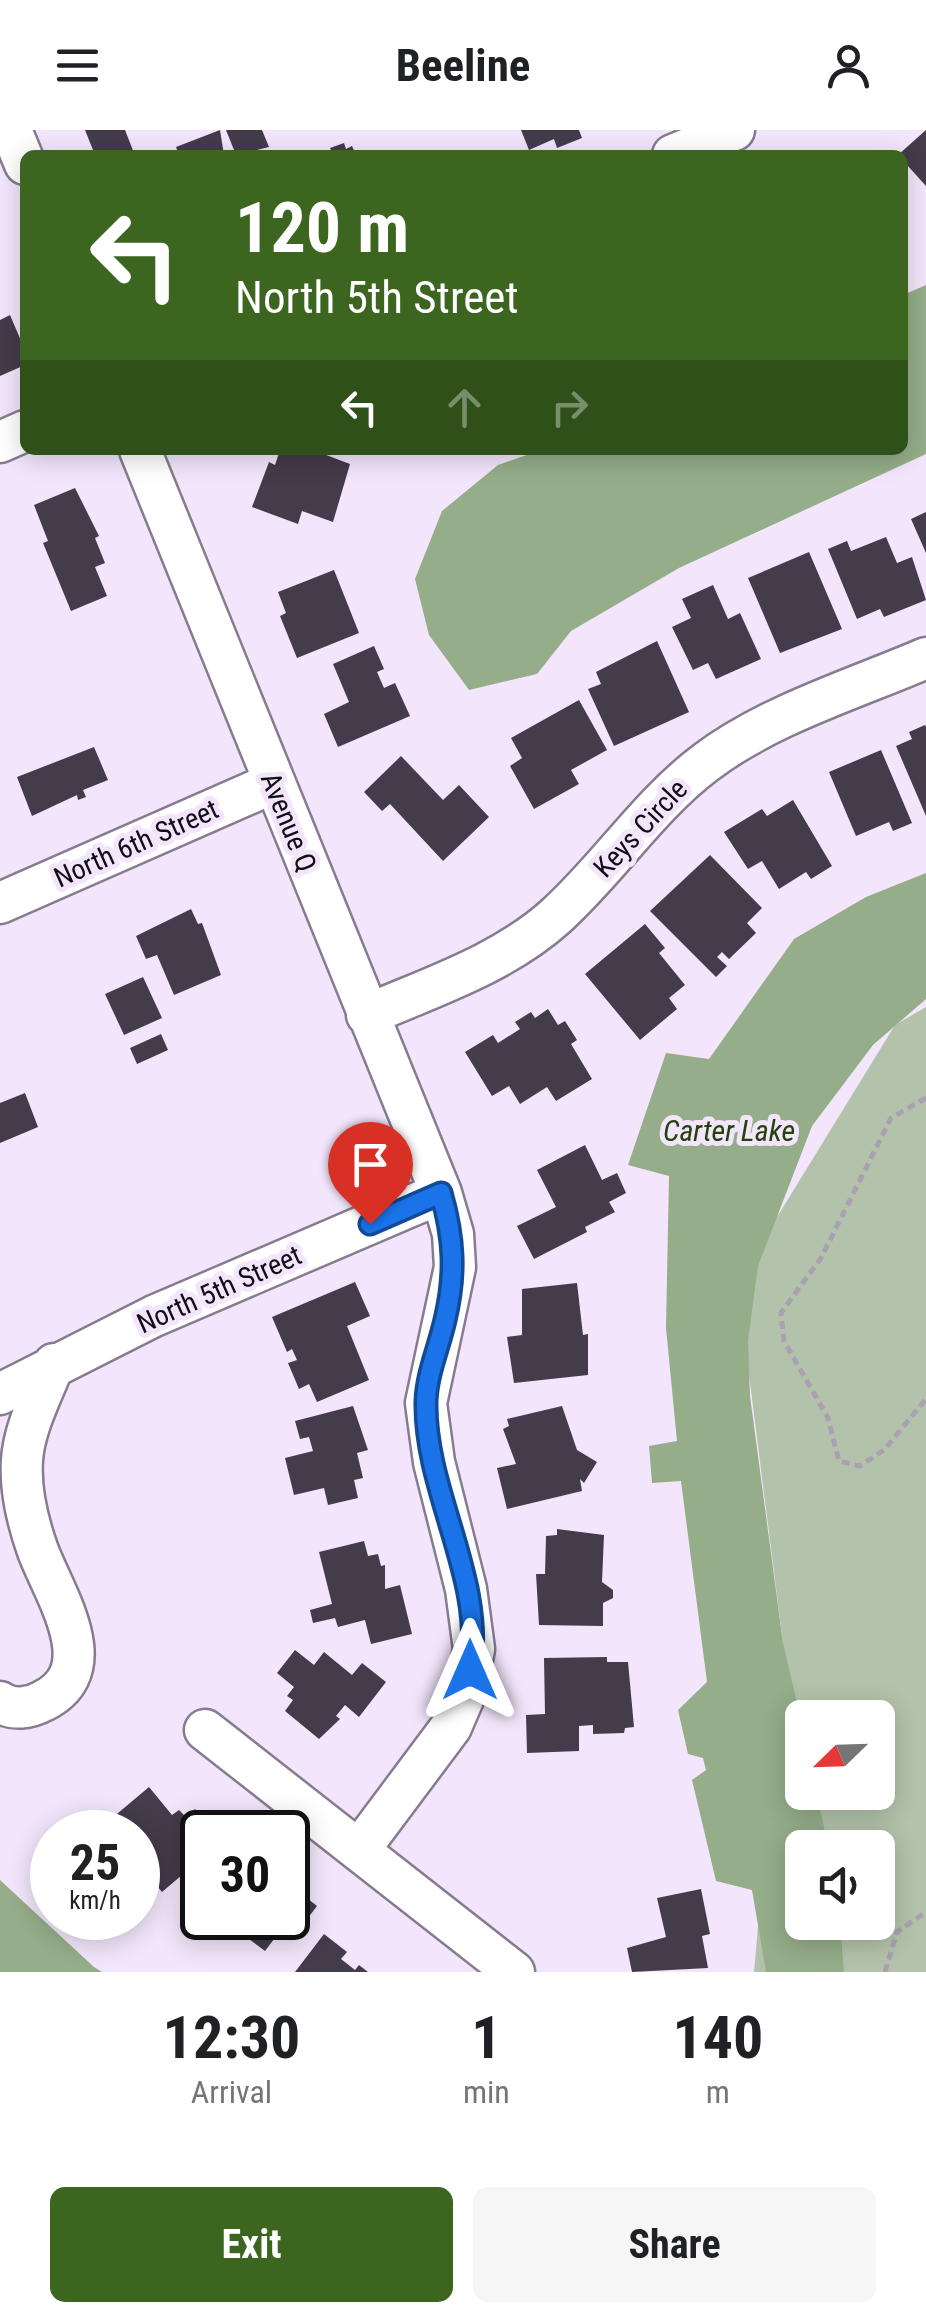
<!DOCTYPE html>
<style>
body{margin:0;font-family:"Roboto Condensed",sans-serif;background:#f6f6f6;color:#202124;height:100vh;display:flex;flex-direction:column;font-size:38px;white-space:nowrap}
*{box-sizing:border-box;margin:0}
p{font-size:32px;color:#757577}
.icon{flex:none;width:55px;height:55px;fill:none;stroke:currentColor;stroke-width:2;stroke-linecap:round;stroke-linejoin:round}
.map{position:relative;height:1842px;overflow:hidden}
.side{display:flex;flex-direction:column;background:#fff;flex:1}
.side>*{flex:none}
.guide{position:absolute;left:20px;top:20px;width:888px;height:305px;border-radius:15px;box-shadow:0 5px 25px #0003;background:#3c6520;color:#fff;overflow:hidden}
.needle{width:65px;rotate:247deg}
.buttons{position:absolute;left:785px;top:1570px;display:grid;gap:20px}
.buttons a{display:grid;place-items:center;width:110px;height:110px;border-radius:15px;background:#fff;box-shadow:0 5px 25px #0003;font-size:50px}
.speed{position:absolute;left:30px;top:1680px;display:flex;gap:20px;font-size:50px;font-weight:700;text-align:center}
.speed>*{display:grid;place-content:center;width:130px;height:130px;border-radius:50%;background:#fff;box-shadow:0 5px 25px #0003;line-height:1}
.speed small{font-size:25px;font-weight:400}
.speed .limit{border:5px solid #111;border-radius:15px;background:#fff;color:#111}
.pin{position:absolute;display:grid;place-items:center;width:85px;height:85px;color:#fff;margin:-102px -42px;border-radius:50% 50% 50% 0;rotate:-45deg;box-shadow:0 0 10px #0007}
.pin .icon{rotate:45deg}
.me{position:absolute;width:110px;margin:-55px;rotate:0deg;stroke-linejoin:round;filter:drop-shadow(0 0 8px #0008)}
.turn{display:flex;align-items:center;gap:35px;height:210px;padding:0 50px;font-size:45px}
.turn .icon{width:130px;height:130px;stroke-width:2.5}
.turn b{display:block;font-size:70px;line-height:85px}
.lanes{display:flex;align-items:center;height:95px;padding:0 50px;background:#0003;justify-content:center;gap:50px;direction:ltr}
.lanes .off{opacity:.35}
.eta{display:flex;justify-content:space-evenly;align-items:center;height:170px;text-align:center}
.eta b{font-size:60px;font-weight:700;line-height:70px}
.button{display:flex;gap:20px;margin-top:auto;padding:20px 50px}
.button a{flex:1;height:115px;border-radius:15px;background:#3c6520;color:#fff;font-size:40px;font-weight:700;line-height:115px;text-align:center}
.button a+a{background:#f6f6f6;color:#202124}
header{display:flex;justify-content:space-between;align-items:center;height:130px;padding:0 50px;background:#fff;font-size:45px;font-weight:700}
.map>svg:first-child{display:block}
.green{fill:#b3c3ab;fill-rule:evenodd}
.water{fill:#95ad89}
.building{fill:#443b4b}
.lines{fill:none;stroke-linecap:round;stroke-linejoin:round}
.minor-casing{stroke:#877c8f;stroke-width:45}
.path{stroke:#aaa0b1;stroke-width:5;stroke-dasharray:8 5;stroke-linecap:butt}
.minor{stroke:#fff;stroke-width:40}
.route-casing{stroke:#114b97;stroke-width:25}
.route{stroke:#1a73e8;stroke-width:18}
.labels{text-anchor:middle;stroke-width:10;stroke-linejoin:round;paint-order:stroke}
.street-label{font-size:28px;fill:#110d14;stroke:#f3e6fc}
.water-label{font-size:30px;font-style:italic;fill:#22410b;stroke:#f3e6fc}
</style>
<header><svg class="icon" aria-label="menu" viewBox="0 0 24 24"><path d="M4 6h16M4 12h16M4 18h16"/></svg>Beeline<svg class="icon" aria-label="person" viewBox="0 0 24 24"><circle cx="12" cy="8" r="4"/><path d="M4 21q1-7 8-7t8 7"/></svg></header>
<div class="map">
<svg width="926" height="1842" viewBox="0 0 926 1842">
<rect width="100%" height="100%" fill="#f3e6fc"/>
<!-- green -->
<path class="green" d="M926,877V1842H754L783,1513L749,1245L742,1144L895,895ZM802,1588H878V1662H802ZM802,1718H878V1792H802Z"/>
<!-- water -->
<path class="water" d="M926,155V324L679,438L571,501L537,544L469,560L429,505L415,449L442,381L498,335L541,320H902L903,165Z
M926,743V869L873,915L812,996L758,1136L748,1211L750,1266L783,1513L802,1594V1662L817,1663L828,1717L802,1718V1792L840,1793L844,1842H766L752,1760L716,1751L692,1650L706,1640L703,1628L688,1624L678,1580L707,1552L681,1351L652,1353L649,1316L677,1311L666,1198L669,1046L628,1035L666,923L709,929L794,809L866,767Z
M0,1750L94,1837L102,1842H0Z"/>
<!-- building -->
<path class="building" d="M85,0H125L134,23L95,25Z
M220,0L224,25H179L176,17Z
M226,0H262L269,17L236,25Z
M521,0H579L582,8L557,18L554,9L529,20Z
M926,0V56L898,25Z
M344,13L346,19L352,16L356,25H333L330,18Z
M10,185L25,220V235L0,246V190Z
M280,320H313L350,334L333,392L302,381L298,394L252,377L269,332L275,335Z
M75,358L99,406L95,408L105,433L95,437L107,466L71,481L43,413L48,411L34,375Z
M926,382V423L911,389Z
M886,407L897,433L912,427L926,470L884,487L880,479L857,489L828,419L847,411L851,421Z
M809,422L842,499L780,523L748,448Z
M334,440L359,503L297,528L280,486L286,483L278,462Z
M713,455L728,489L740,483L761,529L716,549L708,533L693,540L672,497L691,488L682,469Z
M657,511L689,582L614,616L588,559L601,554L596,542Z
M374,516L384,539L377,542L384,558L395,553L410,586L338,617L324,584L349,572L333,534Z
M579,570L607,620L571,640L579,654L534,679L510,636L522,628L511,608Z
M925,595L926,597V686L896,616L912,609L909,602Z
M94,617L108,650L83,660L86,667L78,670L77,665L32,686L17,647Z
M881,620L912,693L893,701L889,692L856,706L829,642Z
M401,626L443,670L459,655L489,687L443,731L390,674L382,681L364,662Z
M793,670L832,736L811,749L806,742L779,759L762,731L748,739L724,702L762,679L767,686Z
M710,725L762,778L747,793L756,803L729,829L722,822L717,827L727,836L716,847L650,781Z
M191,779L198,794L202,793L221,845L174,865L157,825L146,829L136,806Z
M645,794L665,818L659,823L685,855L669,868L677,879L640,910L585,844Z
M143,847L162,888L124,905L105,864Z
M548,879L558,895L565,891L577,910L571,914L592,949L556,971L547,957L520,974L509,956L492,966L465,922L493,905L498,913L520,899L515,892L531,882L535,888Z
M161,904L168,920L137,934L130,918Z
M25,963L38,997L0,1013V973Z
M585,1015L602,1050L617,1043L626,1063L609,1072L615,1082L585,1097L587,1102L534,1129L517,1096L556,1077L537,1040Z
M355,1152L370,1186L347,1196L369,1250L317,1272L309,1254L299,1259L288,1233L297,1230L292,1219L287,1222L272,1187Z
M577,1153L583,1205L588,1204V1245L514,1253L507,1207L522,1205V1159Z
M353,1276L368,1320L357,1323L363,1348L354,1350L358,1368L328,1375L324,1358L294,1365L285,1328L313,1321L309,1307L300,1309L295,1291Z
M562,1276L577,1320L597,1332L584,1353L580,1349L582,1361L507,1379L497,1338L516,1334L503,1299L509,1296L507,1289Z
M557,1399L604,1405L602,1452L613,1460V1468L603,1473V1496L539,1495L536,1444H545L546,1406L557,1405Z
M364,1411L368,1426L378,1424L381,1436L385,1435V1459L400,1455L412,1504L371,1514L365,1490L338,1497L335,1488L313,1493L310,1480L332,1474L319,1422Z
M295,1520L314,1535L324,1522L352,1545L362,1533L386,1552L359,1587L345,1575L336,1586L340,1589L319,1609L285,1581L293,1570L287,1566L294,1557L277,1543Z
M607,1527V1532H628L634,1597L625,1598L624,1603L593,1604V1595L579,1596V1621L527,1623L526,1585L545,1584L544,1528Z
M149,1657L172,1685L179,1680L186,1687L195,1679L214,1702H202V1728L162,1762L138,1733L141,1724L138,1702L99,1699Z
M288,1753L317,1776L295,1805L284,1796L265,1821L241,1803L239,1805L226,1795L221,1801L204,1788H288Z
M701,1759L710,1804L702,1806L708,1838L632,1842L627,1818L666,1807L657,1768Z
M324,1804L347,1822L341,1829L355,1840L359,1835L368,1842H295Z"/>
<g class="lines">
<defs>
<path id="minor" d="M11,0L25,34
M673,25L734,0
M0,312L25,301
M140,320L441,1063L453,1104L455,1137L426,1273L434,1332L466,1459L474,1519L466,1562L451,1597L359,1720
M0,773L273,653
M367,885C431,857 503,834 556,786C609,738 648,676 705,633C768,585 854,559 926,528
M0,1264L154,1186L441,1063
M0,1572C13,1581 30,1578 43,1571C106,1540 55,1466 38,1421C28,1393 20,1360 22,1330C24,1298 42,1264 54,1234
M205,1600L514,1842"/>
</defs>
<!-- minor casing -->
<use href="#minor" class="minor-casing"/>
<!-- path -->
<path class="path" d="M315,25H320
M926,968L891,988L821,1128L781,1183L784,1211L828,1288L839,1331L860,1336L884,1320L926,1269
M885,1842L897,1802L926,1782"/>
<!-- minor -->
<use href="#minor" class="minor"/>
</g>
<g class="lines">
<defs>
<path id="route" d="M370,1094L441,1063C454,1108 456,1144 445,1190C439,1217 427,1243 426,1271C424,1362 486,1449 470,1540"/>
</defs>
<!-- route casing -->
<use href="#route" class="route-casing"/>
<!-- route -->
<use href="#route" class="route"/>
</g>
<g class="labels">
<!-- street labels -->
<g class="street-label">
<text transform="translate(289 692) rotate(68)" y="10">Avenue Q</text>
<text transform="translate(640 698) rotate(-47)" y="10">Keys Circle</text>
<text transform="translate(136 713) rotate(-24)" y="10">North 6th Street</text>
<text transform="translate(219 1159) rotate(-24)" y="10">North 5th Street</text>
</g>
<!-- water labels -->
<g class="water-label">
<text x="729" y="1011">Carter Lake</text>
</g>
</g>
</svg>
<div class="buttons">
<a><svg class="needle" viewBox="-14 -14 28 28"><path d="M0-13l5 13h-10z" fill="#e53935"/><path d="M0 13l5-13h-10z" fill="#757577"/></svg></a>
<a><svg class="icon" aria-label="sound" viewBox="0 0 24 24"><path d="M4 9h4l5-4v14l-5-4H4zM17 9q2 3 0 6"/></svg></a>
</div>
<div class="speed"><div>25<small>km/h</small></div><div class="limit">30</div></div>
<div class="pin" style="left:370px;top:1094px;background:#d93025"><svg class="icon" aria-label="arrive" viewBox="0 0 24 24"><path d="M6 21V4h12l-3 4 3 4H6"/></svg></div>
<svg class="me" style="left:470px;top:1540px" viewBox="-20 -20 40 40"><path d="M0-17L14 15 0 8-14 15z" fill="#1a73e8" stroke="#fff" stroke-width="4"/></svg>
<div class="guide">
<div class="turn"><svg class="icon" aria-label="left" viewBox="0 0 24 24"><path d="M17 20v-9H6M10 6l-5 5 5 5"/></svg><div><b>120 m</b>North 5th Street</div></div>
<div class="lanes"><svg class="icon" aria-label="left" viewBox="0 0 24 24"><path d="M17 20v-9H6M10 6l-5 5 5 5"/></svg><svg class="icon off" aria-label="ahead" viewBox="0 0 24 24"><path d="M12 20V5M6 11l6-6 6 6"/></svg><svg class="icon off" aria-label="right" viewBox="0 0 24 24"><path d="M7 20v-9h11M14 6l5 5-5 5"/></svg></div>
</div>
</div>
<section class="side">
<div class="eta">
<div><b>12:30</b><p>Arrival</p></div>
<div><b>1</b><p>min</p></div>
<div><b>140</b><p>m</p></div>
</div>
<div class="button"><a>Exit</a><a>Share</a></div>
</section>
